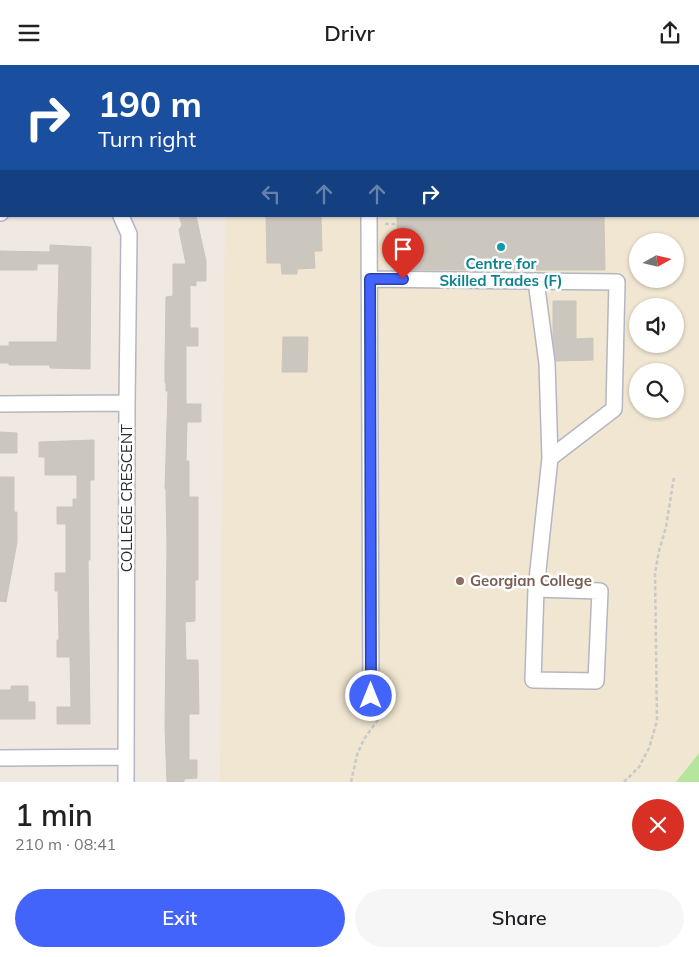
<!DOCTYPE html>
<meta charset="utf-8">
<style>
body{margin:0;font-family:Mulish,sans-serif;background:#f6f6f6;color:#202124;height:100vh;display:flex;flex-direction:column;font-size:19px;white-space:nowrap}
*{box-sizing:border-box;margin:0}
p{font-size:16px;color:#757577}
.icon{flex:none;width:28px;height:28px;fill:none;stroke:currentColor;stroke-width:2;stroke-linecap:round;stroke-linejoin:round}
.map{position:relative;height:717px;overflow:hidden}
.side{display:flex;flex-direction:column;background:#fff;flex:1}
.side>*{flex:none}
.hud{position:absolute;left:0px;top:0px;width:700px;height:152px;box-shadow:0 1px 4px #0004;background:#1a4fa0;color:#fff;overflow:hidden}
.needle{width:32px;rotate:82deg}
.fabs{position:absolute;left:629px;top:168px;display:grid;gap:10px}
.fabs a{display:grid;place-items:center;width:55px;height:55px;border-radius:50%;background:#fff;box-shadow:0 1px 4px #0004;font-size:25px}
.pin{position:absolute;display:grid;place-items:center;width:42px;height:42px;color:#fff;margin:-51px -21px;border-radius:50% 50% 50% 0;rotate:-45deg;box-shadow:0 0 5px #0007}
.pin .icon{rotate:45deg}
.me{position:absolute;width:55px;margin:-28px;rotate:0deg;stroke-linejoin:round;filter:drop-shadow(0 0 4px #0008)}
.turn{display:flex;align-items:center;gap:18px;height:105px;padding:0 15px;font-size:22px}
.turn .icon{width:65px;height:65px;stroke-width:2.5}
.turn b{display:block;font-size:35px;line-height:42px}
.lanes{display:flex;align-items:center;height:48px;padding:0 15px;background:#0003;justify-content:center;gap:25px;direction:ltr}
.lanes .off{opacity:.35}
.round{display:grid;place-items:center;flex:none;width:52px;height:52px;border-radius:26px;background:#f6f6f6}
.summary{display:flex;align-items:center;justify-content:space-between;height:85px;padding:0 15px}
h1{font-size:30px;font-weight:600;line-height:38px}
.button{display:flex;gap:10px;margin-top:auto;padding:10px 15px}
.button a{flex:1;height:58px;border-radius:30px;background:#4264fb;color:#fff;font-size:20px;font-weight:600;line-height:58px;text-align:center}
.button a+a{background:#f6f6f6;color:#202124}
header{display:flex;justify-content:space-between;align-items:center;height:65px;padding:0 15px;background:#fff;font-size:22px;font-weight:600}
.map>svg:first-child{display:block}
.education{fill:#f0e6d1;fill-rule:evenodd}
.green{fill:#b6e59e}
.building{fill:#cbc7bf;stroke:#cbc5ba}
.lines{fill:none;stroke-linecap:round;stroke-linejoin:round}
.minor-casing{stroke:#b4b7c1;stroke-width:18}
.path{stroke:#c9c9c9;stroke-width:2.5;stroke-dasharray:4 2.5;stroke-linecap:butt}
.minor{stroke:#fff;stroke-width:15}
.route-casing{stroke:#2b41a3;stroke-width:12}
.route{stroke:#4264fb;stroke-width:9}
.culture-dot{fill:#0f9aa8;stroke:#fff;stroke-width:2}
.education-dot{fill:#8d6e63;stroke:#fff;stroke-width:2}
.labels{text-anchor:middle;stroke-width:5;stroke-linejoin:round;paint-order:stroke}
.culture-label{font-size:15px;font-weight:bold;fill:#0d838f;stroke:#fff}
.street-label{font-size:15px;fill:#2e2e2e;stroke:#fff}
.education-label{font-size:15px;font-weight:bold;fill:#785e54;stroke:#fff;text-anchor:start}
</style>
<header><svg class="icon" aria-label="menu" viewBox="0 0 24 24"><path d="M4 6h16M4 12h16M4 18h16"/></svg>Drivr<svg class="icon" aria-label="share" viewBox="0 0 24 24"><path d="M12 15V3M7 8l5-5 5 5M5 13v7h14v-7"/></svg></header>
<div class="map">
<svg width="699" height="717" viewBox="0 0 699 717">
<rect width="100%" height="100%" fill="#efe9e1"/>
<!-- education -->
<path class="education" d="M226,0H699V688L676,717H220L225,151H699V1ZM638,176H675V214H638ZM638,241H675V279H638ZM638,306H675V344H638Z"/>
<!-- green -->
<path class="green" d="M699,688V717H676Z"/>
<!-- building -->
<path class="building" d="M179,151H196L206,196V216H196V221L190,220V263H198V281H186V339H201V357H187L186,396H189V432H198V515H195V556L185,557L186,595H198L199,649H189V695H197V713L184,714V717H167L165,662L167,481L166,424H165L168,326H166V318H165V299L166,232L173,231V199H186L179,165L182,160Z
M266,151H321L322,186H314L315,203L297,204V209H282L281,198H267Z
M397,151H604L605,205H398Z
M50,180L91,182L90,304L50,303V300H9V298H0V281H9V277H57L59,199H37V205H0V186L50,187Z
M553,236H576V274L593,273V295L556,296L553,275Z
M283,272H308L307,307H282Z
M0,367L17,368V388H0Z
M94,375V415H90V495H88L90,659H57V642H71L70,592H57V575H59L58,526H55V508H66V459H57V442H73V434H77V410H45V392H39V377Z
M0,412H14V447H17V477L6,537L0,536Z
M11,621H28V637H35V654H0V625H11Z"/>
<g class="lines">
<defs>
<path id="minor" d="M285,0L286,1
M313,1V0
M0,148H1
M121,151L129,169L127,338L126,717
M369,151L371,631
M370,214L617,217L614,344L550,393L547,298L536,216
M0,339L127,338
M536,524L600,526L596,616L533,615L536,524L550,393
M0,693L126,692"/>
</defs>
<!-- minor casing -->
<use href="#minor" class="minor-casing"/>
<!-- path -->
<path class="path" d="M557,1L559,0
M573,1V0
M629,1L630,0
M385,159H397
M351,717L357,690L364,674L382,649V640
M624,717L639,702L649,683L657,656L655,508L659,486L666,462L674,412"/>
<!-- minor -->
<use href="#minor" class="minor"/>
</g>
<g class="lines">
<defs>
<path id="route" d="M371,631L370,214H403"/>
</defs>
<!-- route casing -->
<use href="#route" class="route-casing"/>
<!-- route -->
<use href="#route" class="route"/>
</g>
<!-- markers -->
<circle class="culture-dot" cx="501" cy="182" r="5"/>
<circle class="education-dot" cx="460" cy="516" r="5"/>
<g class="labels">
<!-- culture labels -->
<g class="culture-label">
<text x="501" y="204">Centre for<tspan x="501" dy="17">Skilled Trades (F)</tspan></text>
</g>
<!-- street labels -->
<g class="street-label">
<text transform="translate(127 433) rotate(-90)" y="5">COLLEGE CRESCENT</text>
</g>
<!-- education labels -->
<g class="education-label">
<text x="470" y="521">Georgian College</text>
</g>
</g>
</svg>
<div class="fabs">
<a><svg class="needle" viewBox="-14 -14 28 28"><path d="M0-13l5 13h-10z" fill="#e53935"/><path d="M0 13l5-13h-10z" fill="#757577"/></svg></a>
<a><svg class="icon" aria-label="sound" viewBox="0 0 24 24"><path d="M4 9h4l5-4v14l-5-4H4zM17 9q2 3 0 6"/></svg></a>
<a><svg class="icon" aria-label="search" viewBox="0 0 24 24"><circle cx="10" cy="10" r="6"/><path d="M15 15l6 6"/></svg></a>
</div>
<div class="pin" style="left:403px;top:214px;background:#d93025"><svg class="icon" aria-label="arrive" viewBox="0 0 24 24"><path d="M6 21V4h12l-3 4 3 4H6"/></svg></div>
<svg class="me" style="left:371px;top:631px" viewBox="-20 -20 40 40"><circle r="17" fill="#4264fb" stroke="#fff" stroke-width="3"/><path d="M0-11L8 9 0 5-8 9z" fill="#fff"/></svg>
<div class="hud">
<div class="turn"><svg class="icon" aria-label="right" viewBox="0 0 24 24"><path d="M7 20v-9h11M14 6l5 5-5 5"/></svg><div><b>190 m</b>Turn right</div></div>
<div class="lanes"><svg class="icon off" aria-label="left" viewBox="0 0 24 24"><path d="M17 20v-9H6M10 6l-5 5 5 5"/></svg><svg class="icon off" aria-label="ahead" viewBox="0 0 24 24"><path d="M12 20V5M6 11l6-6 6 6"/></svg><svg class="icon off" aria-label="ahead" viewBox="0 0 24 24"><path d="M12 20V5M6 11l6-6 6 6"/></svg><svg class="icon" aria-label="right" viewBox="0 0 24 24"><path d="M7 20v-9h11M14 6l5 5-5 5"/></svg></div>
</div>
</div>
<section class="side">
<div class="summary"><div><h1>1 min</h1><p>210 m · 08:41</p></div><a class="round" style="background:#d93025;color:#fff"><svg class="icon" aria-label="close" viewBox="0 0 24 24"><path d="M6 6l12 12M18 6L6 18"/></svg></a></div>
<div class="button"><a>Exit</a><a>Share</a></div>
</section>
